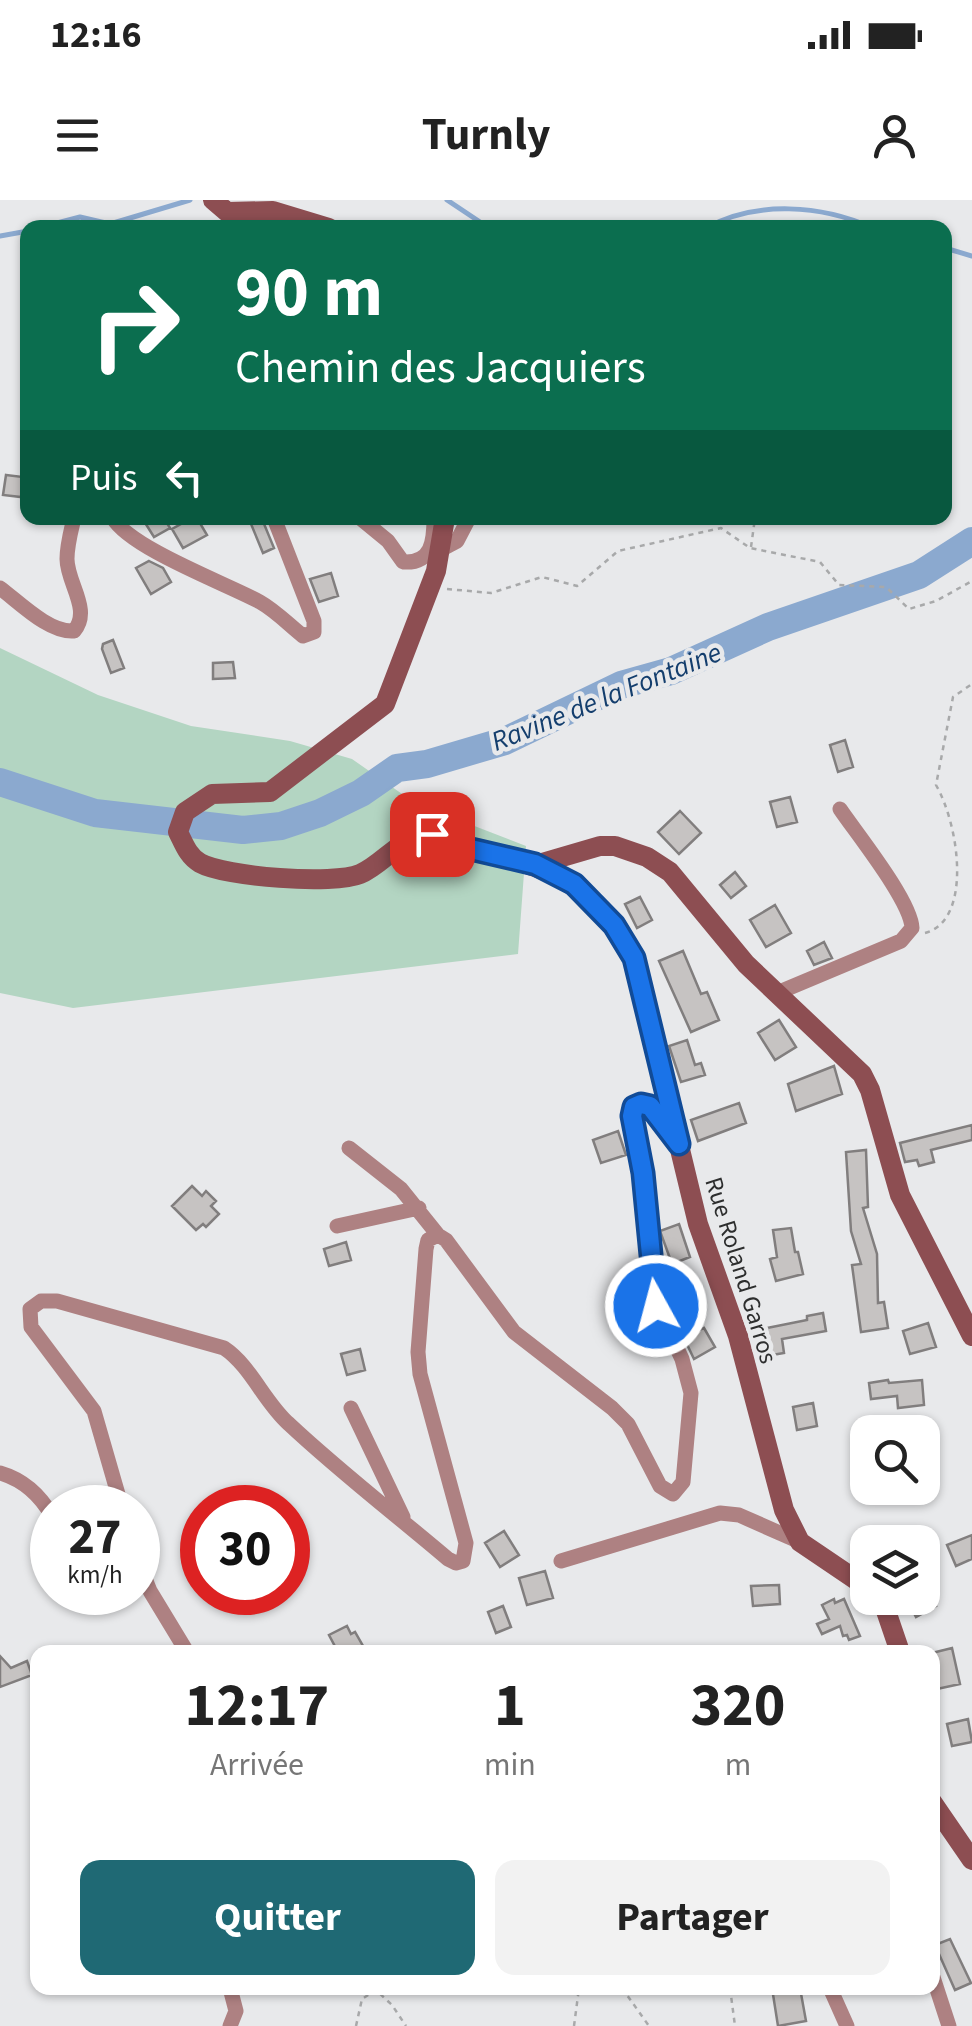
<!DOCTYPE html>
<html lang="fr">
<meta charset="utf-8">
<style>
body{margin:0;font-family:"Source Sans 3",sans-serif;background:#f2f2f2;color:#222;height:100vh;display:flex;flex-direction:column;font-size:38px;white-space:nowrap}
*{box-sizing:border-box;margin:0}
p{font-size:32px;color:#767676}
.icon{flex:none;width:55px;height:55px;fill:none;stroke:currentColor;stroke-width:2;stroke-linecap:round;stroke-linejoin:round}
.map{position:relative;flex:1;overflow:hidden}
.panel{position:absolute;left:30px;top:1445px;width:910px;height:350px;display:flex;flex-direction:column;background:#fff;border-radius:20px;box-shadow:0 2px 8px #0004}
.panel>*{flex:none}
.hud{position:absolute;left:20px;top:20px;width:932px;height:305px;border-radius:20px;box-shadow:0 2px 8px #0004;background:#0b6e4f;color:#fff;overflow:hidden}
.controls{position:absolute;left:850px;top:1215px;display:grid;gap:20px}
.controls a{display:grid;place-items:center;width:90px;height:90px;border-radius:20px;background:#fff;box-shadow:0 2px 8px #0004;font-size:50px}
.speed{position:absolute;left:30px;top:1285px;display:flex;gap:20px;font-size:50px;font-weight:700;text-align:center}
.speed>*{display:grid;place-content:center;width:130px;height:130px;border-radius:50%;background:#fff;box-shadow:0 2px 8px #0004;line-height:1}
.speed small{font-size:25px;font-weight:400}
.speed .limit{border:15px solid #d22;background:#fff;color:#111}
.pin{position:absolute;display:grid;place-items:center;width:85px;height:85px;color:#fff;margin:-42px;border-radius:20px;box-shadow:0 5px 15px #0006}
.me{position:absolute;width:110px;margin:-55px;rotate:353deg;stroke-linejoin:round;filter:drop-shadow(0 0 8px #0008)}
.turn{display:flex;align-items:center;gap:35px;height:210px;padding:0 50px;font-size:45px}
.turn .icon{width:130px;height:130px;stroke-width:2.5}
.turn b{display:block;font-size:70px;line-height:85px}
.then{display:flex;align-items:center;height:95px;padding:0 50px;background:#0003;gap:20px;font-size:38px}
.eta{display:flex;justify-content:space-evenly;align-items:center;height:170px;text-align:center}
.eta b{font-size:60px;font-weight:700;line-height:70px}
.cta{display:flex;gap:20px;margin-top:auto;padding:20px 50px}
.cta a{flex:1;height:115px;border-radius:20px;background:#1f6974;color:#fff;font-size:40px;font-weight:700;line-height:115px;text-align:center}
.cta a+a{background:#f2f2f2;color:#222}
.status{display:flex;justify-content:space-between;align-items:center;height:70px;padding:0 50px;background:#fff;direction:ltr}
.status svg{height:28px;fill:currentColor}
header{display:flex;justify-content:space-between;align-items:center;height:130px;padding:0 50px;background:#fff;font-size:45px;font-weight:700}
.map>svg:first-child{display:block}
.green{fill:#b3d5c2}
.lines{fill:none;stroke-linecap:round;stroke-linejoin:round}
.stream{stroke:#8ba9cf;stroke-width:5}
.river{stroke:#8ba9cf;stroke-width:28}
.building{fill:#c6c3c2;stroke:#817e7e;stroke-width:2.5}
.path{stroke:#a8a9aa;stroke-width:2.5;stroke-dasharray:5 5;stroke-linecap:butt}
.minor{stroke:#ae8182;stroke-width:15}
.secondary{stroke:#8d4e52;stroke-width:20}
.route-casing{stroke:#114b97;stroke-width:25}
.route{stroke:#1a73e8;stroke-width:18}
.labels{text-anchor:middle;stroke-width:9;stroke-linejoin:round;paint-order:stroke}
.street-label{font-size:25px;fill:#2d2e2e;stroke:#e8e9eb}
.water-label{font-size:28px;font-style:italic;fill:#143e6d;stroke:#e8e9eb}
</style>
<div class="status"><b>12:16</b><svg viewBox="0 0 49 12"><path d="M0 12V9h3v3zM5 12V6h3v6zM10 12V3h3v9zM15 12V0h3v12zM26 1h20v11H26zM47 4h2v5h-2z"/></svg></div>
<header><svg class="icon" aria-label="menu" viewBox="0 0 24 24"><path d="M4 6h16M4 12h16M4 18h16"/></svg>Turnly<svg class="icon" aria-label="person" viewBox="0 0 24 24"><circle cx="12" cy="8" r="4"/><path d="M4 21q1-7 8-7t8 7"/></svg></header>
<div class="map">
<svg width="972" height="1826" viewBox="0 0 972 1826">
<rect width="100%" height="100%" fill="#e8e9eb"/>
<!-- green -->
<path class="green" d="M0,448L98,495L191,526L290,541L352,559L415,603L526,646L518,754L73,808L0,793Z"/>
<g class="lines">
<!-- stream -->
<path class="stream" d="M447,0L489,28
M38,28L80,17L110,24L190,0
M706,28C756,0 822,5 873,28
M0,36L28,31
M945,48L972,56"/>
<!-- river -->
<path class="river" d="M0,582L95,613L243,630L281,626L320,613L361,593L397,568L427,564L505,541L621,485L671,471L768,427L919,375L972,341"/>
</g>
<!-- building -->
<path class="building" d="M6,275L23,277L21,297L3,295Z
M142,318H164L170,328L154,337Z
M192,318H197L207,335L183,348L172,329Z
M262,319L274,348L263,353L251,324Z
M149,361L163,368L171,382L151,394L136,368Z
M331,373L338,396L319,402L310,379Z
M113,440L124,468L111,473L102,449L103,444Z
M233,462L235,478L213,479V463Z
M845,540L853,567L838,572L830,545Z
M790,597L797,622L777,627L770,602Z
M680,611L701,633L679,654L658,632Z
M735,672L746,686L731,698L720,685Z
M640,697L652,720L637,728L625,704Z
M775,705L791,733L766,747L750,720Z
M824,742L832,758L814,765L807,751Z
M683,751L701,794L707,792L719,820L691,832L659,761Z
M779,820L796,847L775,860L758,833Z
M687,840L695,865L701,863L705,875L681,882L669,846Z
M834,866L842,894L796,911L788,884Z
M739,903L746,923L698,941L691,920Z
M972,925V940L931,950L934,962L919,966L917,960L905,962L900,943Z
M618,931L626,955L601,963L593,940Z
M866,950L868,1007L863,1008L877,1054L878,1103L884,1102L888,1128L861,1132L852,1065L861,1064L851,1031L846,952Z
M192,986L202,996L206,991L216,1001L211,1006L219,1014L206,1027L203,1024L196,1030L172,1006Z
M679,1024L690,1057L672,1064L660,1031Z
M791,1028L795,1052H798L803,1074L776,1081L770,1059L777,1057L773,1030Z
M346,1042L351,1060L329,1066L324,1049Z
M823,1113L826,1131L782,1139L784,1153L772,1155L767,1128L807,1120V1116Z
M928,1123L936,1147L910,1154L903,1131Z
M704,1128L715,1147L694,1159L684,1138Z
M360,1149L365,1170L347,1175L341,1154Z
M888,1180L889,1183L922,1180L924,1205L898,1208L897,1196L871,1199L869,1183Z
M813,1203L817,1226L797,1230L793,1207Z
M504,1331L519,1355L500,1367L485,1343Z
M972,1335V1359L956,1366L947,1345Z
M545,1371L553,1398L527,1405L519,1378Z
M779,1385L780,1404L753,1406L751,1386Z
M906,1398H931L936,1406L916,1417Z
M834,1399L835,1403L844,1399L860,1436L849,1440L847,1435L843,1436L840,1426L822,1434L817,1424L829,1419L822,1405Z
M503,1406L511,1427L496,1433L488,1412Z
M347,1426L351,1434L355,1432L363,1446L350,1452H338L329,1435Z
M952,1448L960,1484L937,1489L932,1453Z
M0,1456L11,1468L27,1461L32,1475L0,1487Z
M968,1519L972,1542L952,1546L947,1524Z
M950,1739L971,1783L955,1790L935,1745Z
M772,1788H800L806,1821L778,1826Z"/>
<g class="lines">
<!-- path -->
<path class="path" d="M751,347L755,318
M447,389L491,393L542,377L577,386L618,351L721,328L750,348L820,362L839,385L886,387L909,409L936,401L972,381
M925,733C972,721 960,627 936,585L953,497L972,484
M622,1788L649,1826
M730,1788L735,1826
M356,1826L362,1799L376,1790L392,1805L406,1826
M574,1826L579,1788"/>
<!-- minor -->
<path class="minor" d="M113,318C130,348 227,384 260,402C276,411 289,425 303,436L314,432V421L274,318
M360,318L388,341L403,362C432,364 434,341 434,318
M440,350L457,341L469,318
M0,388C19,402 49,433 74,431C92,410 67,383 67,359C67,345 71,331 74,318
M777,793L901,741L912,728C911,701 857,634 840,609
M349,948L401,989L438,1035
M337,1026L419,1008
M351,1208L403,1317
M0,1273C24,1280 40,1295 52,1316
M122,1308L94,1211L31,1127L30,1109L41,1101H57L224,1148C251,1166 264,1202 289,1224C339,1271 395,1314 448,1359L456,1363L463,1361L466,1343L420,1174L418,1152L426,1049L428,1040L438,1035L446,1040L514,1132L612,1208L628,1224L660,1286L673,1294L683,1282L691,1193L682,1159L652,1095L643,973L632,916L634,907C653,900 663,924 674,937
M138,1361L150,1391L187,1452
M561,1361L720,1313L739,1315L800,1342
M932,1774L949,1826
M230,1788L236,1811L230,1826
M830,1788L847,1826"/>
<!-- secondary -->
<path class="secondary" d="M213,0L227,12L273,11L329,28
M445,318L436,371L385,504L270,592L212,594L185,612L178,632C184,644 188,656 200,663C225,677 334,685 360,674C382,665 400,638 425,635C439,634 455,645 469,648C555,670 586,678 634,759L698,1024L738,1136L784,1310L800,1342L868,1388
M535,665L600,646H615L647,657L670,672L746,764L862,874L870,890L900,995L972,1136
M876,1398L885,1408L900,1452
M932,1602L972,1660"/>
</g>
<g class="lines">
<defs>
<path id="route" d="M432,634L458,646L535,664L574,684L614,725L634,758L679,944L650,906L641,904L634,907L632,916L643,973L656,1106"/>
</defs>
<!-- route casing -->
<use href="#route" class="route-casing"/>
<!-- route -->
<use href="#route" class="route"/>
</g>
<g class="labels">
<!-- street labels -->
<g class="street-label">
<text transform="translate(742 1070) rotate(73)" y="9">Rue Roland Garros</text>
</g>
<!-- water labels -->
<g class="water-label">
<text transform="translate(606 496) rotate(-22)" y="10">Ravine de la Fontaine</text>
</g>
</g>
</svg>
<div class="controls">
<a><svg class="icon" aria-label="search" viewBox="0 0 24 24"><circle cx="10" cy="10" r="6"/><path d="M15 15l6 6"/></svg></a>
<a><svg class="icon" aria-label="layers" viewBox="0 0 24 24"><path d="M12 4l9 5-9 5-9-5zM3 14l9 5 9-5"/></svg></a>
</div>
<div class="speed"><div>27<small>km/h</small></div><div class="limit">30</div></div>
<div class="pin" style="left:432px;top:634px;background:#d93025"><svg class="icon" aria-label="arrive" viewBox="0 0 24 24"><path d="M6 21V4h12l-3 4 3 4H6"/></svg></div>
<svg class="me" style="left:656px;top:1106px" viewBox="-20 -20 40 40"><circle r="17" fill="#1a73e8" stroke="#fff" stroke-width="3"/><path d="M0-11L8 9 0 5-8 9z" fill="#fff"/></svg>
<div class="hud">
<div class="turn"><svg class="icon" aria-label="right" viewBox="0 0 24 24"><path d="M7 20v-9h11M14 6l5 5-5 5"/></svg><div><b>90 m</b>Chemin des Jacquiers</div></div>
<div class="then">Puis<svg class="icon" aria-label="left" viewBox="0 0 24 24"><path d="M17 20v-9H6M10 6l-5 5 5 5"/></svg></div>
</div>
<section class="panel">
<div class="eta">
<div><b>12:17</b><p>Arrivée</p></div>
<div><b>1</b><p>min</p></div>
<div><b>320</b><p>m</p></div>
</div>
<div class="cta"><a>Quitter</a><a>Partager</a></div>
</section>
</div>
